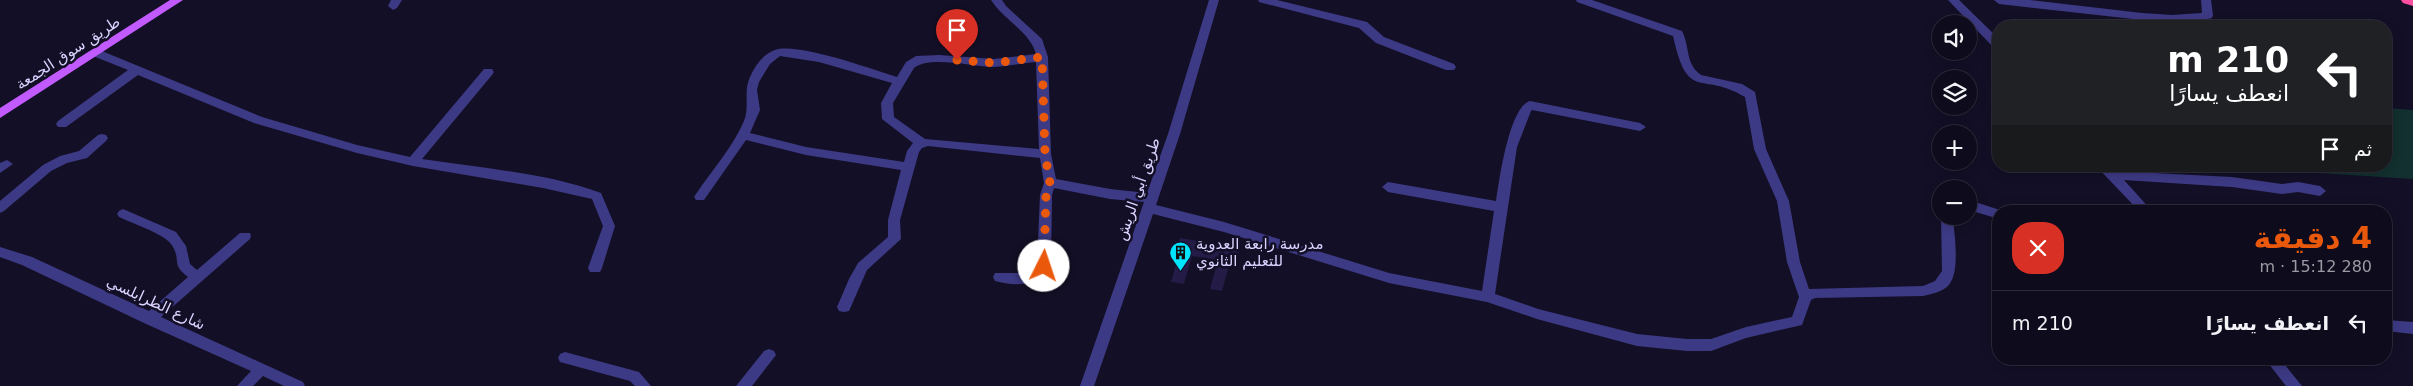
<!DOCTYPE html>
<html lang="ar">
<meta charset="utf-8">
<style>
body{margin:0;font-family:"DejaVu Sans","Noto Sans Arabic",sans-serif;background:#171425;color:#f1f3f6;direction:rtl;height:100vh;display:flex;flex-direction:column;font-size:19px;white-space:nowrap}
*{box-sizing:border-box;margin:0}
p{font-size:16px;color:#9b9ba3}
.icon{flex:none;width:28px;height:28px;fill:none;stroke:currentColor;stroke-width:2;stroke-linecap:round;stroke-linejoin:round}
.map{position:relative;flex:1;overflow:hidden;direction:ltr}
.details{position:absolute;left:1992px;top:205px;width:400px;height:160px;display:flex;flex-direction:column;background:#0e0b1c;border-radius:20px;box-shadow:0 2px 12px #0003,0 0 0 1px #2e2b3b;direction:rtl}
.details>*{flex:none}
.guide{position:absolute;left:1992px;top:20px;width:400px;height:152px;border-radius:20px;box-shadow:0 2px 12px #0003,0 0 0 1px #2e2b3b;direction:rtl;background:#202124;color:#fff;overflow:hidden}
.tools{position:absolute;left:1932px;top:15px;display:grid;gap:10px}
.tools a{display:grid;place-items:center;width:45px;height:45px;border-radius:50%;background:#0e0b1c;box-shadow:0 2px 12px #0003,0 0 0 1px #2e2b3b;font-size:25px}
.pin{position:absolute;display:grid;place-items:center;width:42px;height:42px;color:#fff;margin:-51px -21px;border-radius:50% 50% 50% 0;rotate:-45deg;box-shadow:0 0 5px #0007}
.pin .icon{rotate:45deg}
.me{position:absolute;width:55px;margin:-28px;rotate:4deg;stroke-linejoin:round;filter:drop-shadow(0 0 4px #0008)}
.turn{display:flex;align-items:center;gap:18px;height:105px;padding:0 20px;font-size:22px}
.turn .icon{width:65px;height:65px;stroke-width:2.5}
.turn b{display:block;font-size:35px;line-height:42px}
.then{display:flex;align-items:center;height:48px;padding:0 20px;background:#0003;gap:10px;font-size:19px}
.round{display:grid;place-items:center;flex:none;width:52px;height:52px;border-radius:20px;background:#171425}
.summary{display:flex;align-items:center;justify-content:space-between;height:85px;padding:0 20px}
h1{font-size:30px;font-weight:700;line-height:38px;color:#ea580c}
ul{padding:0;list-style:none}
li{display:flex;align-items:center;gap:15px;height:65px;padding:0 20px;border-top:1px solid #2e2b3b}
li div{flex:1}
li b{display:block;font-size:19px}
li em{font-style:normal}
.map>svg:first-child{display:block}
.green{fill:#12302f}
.building{fill:#241b47}
.lines{fill:none;stroke-linecap:round;stroke-linejoin:round}
.minor{fill:#3d3a85;fill-rule:evenodd}
.major{fill:#c25bff;fill-rule:evenodd}
.highway{fill:#ff4fa3;fill-rule:evenodd}
.route{stroke:#ea580c;stroke-width:9;stroke-dasharray:0 16.2}
.labels{text-anchor:middle;stroke-width:5;stroke-linejoin:round;paint-order:stroke}
.street-label{font-size:15px;fill:#d9d4ff;stroke:#130f26}
.poi-label{font-size:15px;fill:#d9d4ff;stroke:#130f26;text-anchor:start}
</style>
<div class="map">
<svg width="2413" height="386" viewBox="0 0 2413 386">
<rect width="100%" height="100%" fill="#130f26"/>
<!-- green -->
<path class="green" d="M2386,108L2413,110V179L2207,166H2386Z"/>
<!-- building -->
<path class="building" d="M1180,238L1240,248L1236,263L1230,262L1222,291L1210,289L1218,260L1192,256L1184,284L1171,282L1179,254L1175,253Z"/>
<g class="lines">
<!-- minor -->
<path class="minor" d="M391,0H402L397,8L393,10L388,6Z
M991,0H1002L1006,6L1042,39L1048,57L1051,154L1056,179L1110,189L1147,193L1168,134L1209,0H1219L1180,134L1156,205L1224,222L1389,273L1482,291L1494,211L1388,192L1382,187L1388,182L1496,201C1499,181 1509,107 1530,101L1640,123L1646,127L1640,131L1532,110L1531,111L1517,147L1495,294L1538,309L1637,334L1687,339H1711L1746,327L1792,317L1799,297L1787,262L1777,201L1754,149L1745,97C1701,70 1688,104 1673,36L1577,2L1576,0H1592L1682,31C1690,46 1685,64 1701,75L1742,84L1755,92L1766,149L1789,201L1800,262L1809,289L1923,286L1935,281L1942,271L1941,216V215L1953,216C1954,234 1961,272 1948,286C1942,292 1931,294 1923,296L1815,298L1811,300L1802,325L1746,338L1711,351H1687L1637,346L1537,319L1487,302L1389,283L1224,232L1153,214L1094,386H1080L1144,202L1110,199L1054,188L1052,195L1051,266C1040,286 1016,287 995,281L993,277L995,273H1029L1037,266L1040,195L1044,183L1040,158L928,146L922,148L919,152L900,220L901,239L867,270L849,311L844,312L839,311L837,307L849,279L858,263L888,237V220L901,170L806,155L746,140L704,200H696L694,197L696,194C712,170 733,147 744,121C750,106 743,92 750,77C755,66 763,54 775,50C797,42 871,69 897,77L906,62L916,56L939,55L994,59L1036,54C1030,32 1003,19 991,0ZM780,56L819,62L892,83L881,103L882,119L913,143L907,151L904,162L806,147L750,133L760,110L757,90L759,82L770,64ZM1036,62L1039,149L925,139L894,117L893,103L914,68C929,55 974,67 994,67C1008,66 1023,63 1036,62Z
M1258,0H1277L1367,22L1384,37L1454,64L1456,67L1454,70H1446L1376,43L1359,28L1259,2Z
M1948,0H1959L1999,39V50L1995,49Z
M1994,0H2029L2142,13L2172,15L2202,13L2201,0H2211L2213,15L2212,18L2195,22L2142,20L1999,4Z
M97,49L262,117L357,145L410,157L484,69H492L494,72L492,75L422,159C480,168 547,173 601,193L615,226L602,268L600,272H590L588,268L603,226L592,199L543,188L413,166L357,153L254,123L138,75L66,127H58L56,124L58,121L128,70L93,56L91,53Z
M102,134L106,135L108,138L106,141L87,158L67,163L51,171L4,211L0,213V201L43,165L60,156L79,151L98,135Z
M7,160L13,164L0,173V163Z
M2096,166H2110L2114,171L2232,177L2282,184L2298,182L2320,186L2326,191L2320,196L2298,192L2282,194L2232,187L2124,180L2152,211H2139Z
M1969,200L2003,211H2004H1999V219L1969,210Z
M123,209L176,232L186,246L190,264L197,270L240,233H250L251,236L250,239L161,317L303,382L305,386H284L263,376L253,386H237L251,371L144,323L22,265L0,257V247L32,257L149,311L188,277C171,264 181,261 173,247C167,234 133,224 119,217L117,214L119,211Z
M2386,320L2413,322V334L2386,331Z
M769,349L774,351L776,355L752,386H736L764,351Z
M565,352L639,372L651,386H635L630,381L560,362L558,358L560,354Z
M2265,359H2280L2302,386H2286Z"/>
<!-- major -->
<path class="major" d="M170,0H183L0,118V108Z"/>
<!-- highway -->
<path class="highway" d="M2401,0H2413V6L2403,3Z"/>
</g>
<g class="lines">
<!-- route -->
<path class="route" d="M957,60L994,63L1042,57L1045,154L1050,183L1046,195L1044,266"/>
</g>
<!-- icons -->
<defs>
<symbol id="building-pin" viewBox="-11 -11 22 30"><path d="M0 17L-7.5 6A9.5 9.5 0 1 1 7.5 6Z" fill="#00e5ff" stroke="#130f26"/><path d="M-4-6H4V6H1V3H-1V6H-4ZM-2.5-4.3h1.7v1.8h-1.7ZM.8-4.3h1.7v1.8H.8ZM-2.5-1h1.7V.8h-1.7ZM.8-1h1.7V.8H.8Z" fill="#111"/></symbol>
</defs>
<g fill-rule="evenodd">
<use href="#building-pin" x="1168" y="240" width="25" height="34"/>
</g>
<g class="labels">
<!-- street labels -->
<g class="street-label">
<text transform="translate(68 53) rotate(-33)" y="5">طريق سوق الجمعة</text>
<text transform="translate(1138 189) rotate(-71)" y="5">طريق أبي الريش</text>
<text transform="translate(156 303) rotate(25)" y="5">شارع الطرابلسي</text>
</g>
<!-- poi labels -->
<g class="poi-label">
<text x="1196" y="249">مدرسة رابعة العدوية<tspan x="1196" dy="17">للتعليم الثانوي</tspan></text>
</g>
</g>
</svg>
<div class="tools">
<a><svg class="icon" aria-label="sound" viewBox="0 0 24 24"><path d="M4 9h4l5-4v14l-5-4H4zM17 9q2 3 0 6"/></svg></a>
<a><svg class="icon" aria-label="layers" viewBox="0 0 24 24"><path d="M12 4l9 5-9 5-9-5zM3 14l9 5 9-5"/></svg></a>
<a>+</a>
<a>−</a>
</div>
<div class="pin" style="left:957px;top:60px;background:#d93025"><svg class="icon" aria-label="arrive" viewBox="0 0 24 24"><path d="M6 21V4h12l-3 4 3 4H6"/></svg></div>
<svg class="me" style="left:1044px;top:266px" viewBox="-20 -20 40 40"><circle r="19" fill="#fff"/><path d="M0-13L10 11 0 6-10 11z" fill="#ea580c"/></svg>
<div class="guide">
<div class="turn"><svg class="icon" aria-label="left" viewBox="0 0 24 24"><path d="M17 20v-9H6M10 6l-5 5 5 5"/></svg><div><b>210 m</b>انعطف يسارًا</div></div>
<div class="then">ثم<svg class="icon" aria-label="arrive" viewBox="0 0 24 24"><path d="M6 21V4h12l-3 4 3 4H6"/></svg></div>
</div>
<section class="details">
<div class="summary"><div><h1>4 دقيقة</h1><p>280 m · 15:12</p></div><a class="round" style="background:#d93025;color:#fff"><svg class="icon" aria-label="close" viewBox="0 0 24 24"><path d="M6 6l12 12M18 6L6 18"/></svg></a></div>
<ul>
<li><svg class="icon" aria-label="left" viewBox="0 0 24 24"><path d="M17 20v-9H6M10 6l-5 5 5 5"/></svg><div><b>انعطف يسارًا</b></div><em>210 m</em></li>
</ul>
</section>
</div>
